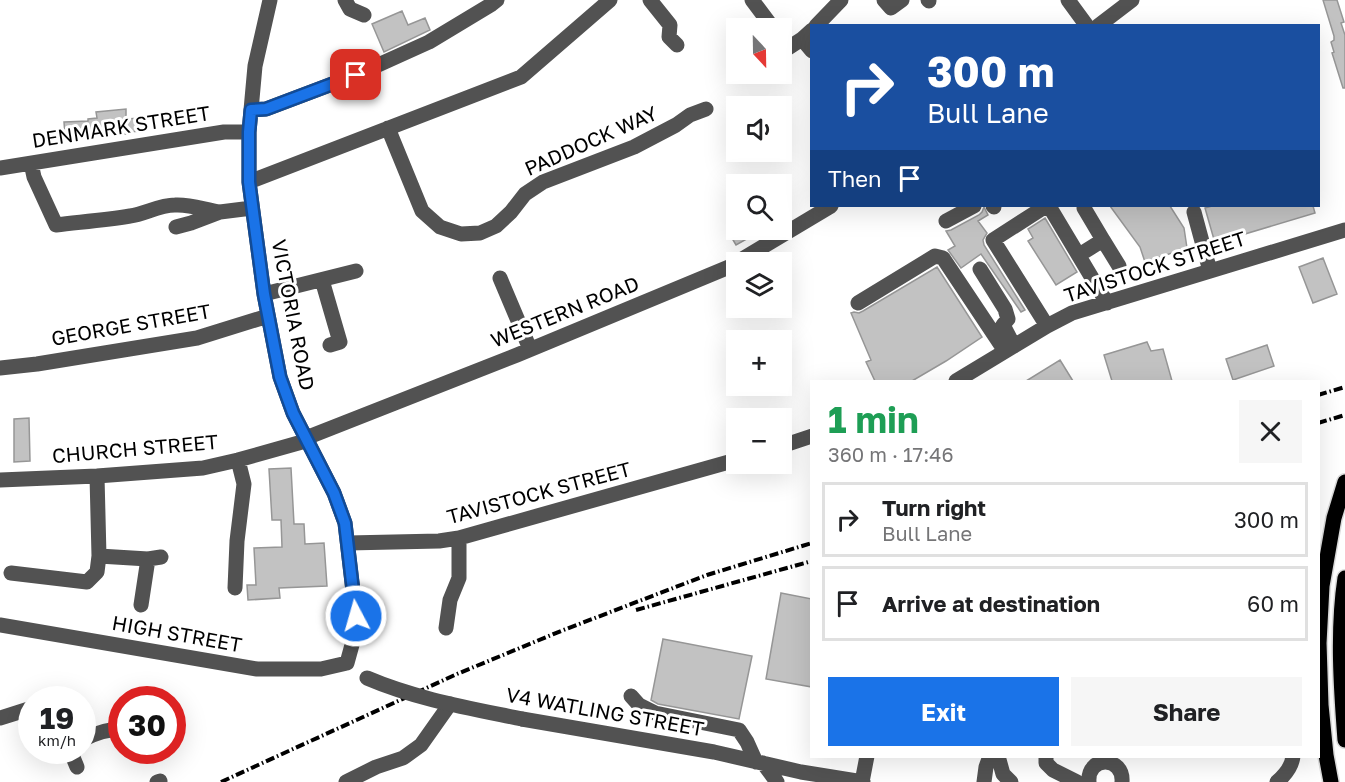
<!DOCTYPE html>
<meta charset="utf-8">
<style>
body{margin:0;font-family:"Golos Text",sans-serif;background:#f6f6f6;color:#202124;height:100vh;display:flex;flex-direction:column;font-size:22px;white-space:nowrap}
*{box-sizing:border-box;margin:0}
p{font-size:20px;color:#757577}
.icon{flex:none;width:33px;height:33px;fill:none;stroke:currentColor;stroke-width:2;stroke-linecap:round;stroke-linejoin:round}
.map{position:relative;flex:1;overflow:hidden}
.side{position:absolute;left:810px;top:380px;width:510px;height:378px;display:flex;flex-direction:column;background:#fff;border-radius:0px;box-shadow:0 6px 24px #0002}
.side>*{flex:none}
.hud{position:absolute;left:810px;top:24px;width:510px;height:183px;border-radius:0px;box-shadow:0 6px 24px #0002;background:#1a4fa0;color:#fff;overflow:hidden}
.needle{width:39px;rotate:158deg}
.controls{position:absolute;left:726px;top:18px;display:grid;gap:12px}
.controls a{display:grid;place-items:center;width:66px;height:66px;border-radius:0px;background:#fff;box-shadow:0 6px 24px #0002;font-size:30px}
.speed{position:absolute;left:18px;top:686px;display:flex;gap:12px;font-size:30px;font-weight:700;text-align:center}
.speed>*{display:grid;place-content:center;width:78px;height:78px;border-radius:50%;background:#fff;box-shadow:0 6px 24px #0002;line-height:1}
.speed small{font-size:15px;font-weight:400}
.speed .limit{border:9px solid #d22;background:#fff;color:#111}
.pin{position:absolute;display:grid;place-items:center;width:51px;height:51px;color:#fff;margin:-26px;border-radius:12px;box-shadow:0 3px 9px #0006}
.me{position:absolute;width:66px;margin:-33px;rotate:354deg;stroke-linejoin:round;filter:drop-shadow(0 0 4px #0008)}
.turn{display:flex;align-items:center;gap:21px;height:126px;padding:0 18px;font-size:27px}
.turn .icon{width:78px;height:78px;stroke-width:2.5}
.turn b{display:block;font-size:42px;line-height:51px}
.then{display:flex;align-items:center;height:57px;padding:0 18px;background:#0003;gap:12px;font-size:22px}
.round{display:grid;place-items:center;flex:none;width:63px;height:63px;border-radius:0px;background:#f6f6f6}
.overview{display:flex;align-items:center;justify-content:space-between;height:102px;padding:0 18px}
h1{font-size:36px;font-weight:700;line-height:45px;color:#1e9e55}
.primary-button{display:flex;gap:12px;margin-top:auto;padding:12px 18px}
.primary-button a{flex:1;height:69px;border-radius:0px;background:#1a73e8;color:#fff;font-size:24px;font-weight:700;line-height:69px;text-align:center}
.primary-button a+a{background:#f6f6f6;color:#202124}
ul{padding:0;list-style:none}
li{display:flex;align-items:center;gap:18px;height:75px;margin:0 12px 9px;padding:0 6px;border:3px solid #e0e0e0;border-radius:0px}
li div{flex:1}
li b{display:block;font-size:22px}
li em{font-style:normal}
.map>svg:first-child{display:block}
.building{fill:#c2c2c2;stroke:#969696;stroke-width:1.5}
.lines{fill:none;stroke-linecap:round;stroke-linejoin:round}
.major-casing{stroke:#dbdbdb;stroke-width:18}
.minor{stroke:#525252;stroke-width:15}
.major{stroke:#000;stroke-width:15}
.rail{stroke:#000;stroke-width:4;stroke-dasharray:9 3 1.5 3;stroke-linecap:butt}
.minor-bridge{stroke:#525252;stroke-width:15}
.route-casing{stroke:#114b97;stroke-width:15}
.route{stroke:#1a73e8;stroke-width:10}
.labels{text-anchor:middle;stroke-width:6;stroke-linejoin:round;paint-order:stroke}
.street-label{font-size:20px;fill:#000;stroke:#fff}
</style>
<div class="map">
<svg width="1345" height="782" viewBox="0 0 1345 782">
<rect width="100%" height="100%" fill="#fff"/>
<!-- building -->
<path class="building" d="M1323,0H1337L1344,22L1341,23L1345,35V88H1343L1332,53L1334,52L1331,42L1334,40V36Z
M402,11L408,25L425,18L430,30L384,52L372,24Z
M126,109V119L141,118L142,131L127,132V134L65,136L64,122L88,121V119L97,118L96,112Z
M1110,206H1170L1184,228L1187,248L1145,262L1140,247Z
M1212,206H1313L1315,213L1215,243L1205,208Z
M984,207L988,215L978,221L987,233L983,240L984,245L1025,310L1021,312L981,254L961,268L948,250L955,246L946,231L951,230L979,215L982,212Z
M1045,218L1077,272L1056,285L1028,241L1033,238L1028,229Z
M736,230H748L752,236L736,245L729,233Z
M1323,258L1337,294L1313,303L1299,267Z
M937,267L982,337L946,361L912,381H875L866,362L871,360L851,313L854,312L859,313L863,311Z
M1147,342L1151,351L1163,349L1172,381H1112L1104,355Z
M1267,345L1274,366L1233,380L1226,359Z
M1060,360L1073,381H1026Z
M29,418L30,461L14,462V419Z
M291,468L294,524H304L305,544L324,543L327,586L279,588L280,598L248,600L247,585H256L254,548L282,547L281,520H272L269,469Z
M781,593L812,599V687L766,679Z
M663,639L752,656L739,719L658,704L651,700Z"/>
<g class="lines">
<defs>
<path id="major" d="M1345,578C1337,630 1341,688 1345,740
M1331,782L1326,755L1321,705L1319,643L1322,586L1334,518L1345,482"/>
</defs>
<!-- major casing -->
<use href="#major" class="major-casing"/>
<!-- minor -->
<path class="minor" d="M270,0L255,66L249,132V182L264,294L280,377L293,413L334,493L345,523L356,617L355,634L347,663
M345,0L350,9L364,15
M650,0L670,25L669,37L677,45
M752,0L773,28
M884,0L891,8L902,0
M928,0L929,1
M1068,0L1087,26
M816,26L841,0
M1098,26L1132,0
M802,39L812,51
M782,52L802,39L812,30
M251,110L266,109L356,75L429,42L492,4L497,0
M388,128L422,211L440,227L461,234L480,233L496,226L511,212L525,194L543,182L634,147L676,125L690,115L706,109
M31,163L34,177L56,225C81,222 106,220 130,216C145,214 159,205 175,205C191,204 205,210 220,212
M0,168L224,132H249
M249,182L521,77L610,0
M993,206L994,207
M1046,206L993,240L1047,326
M1049,206L1107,303
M1084,208L1103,240
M1194,212L1210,271
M946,221L974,206
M176,227L191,223L220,212L252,208
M1079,255L1103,240L1119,266
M980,269L1005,309L1008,319L1003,325L1014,346
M500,278L530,349
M322,280L340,342L330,345
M264,294L356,271
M858,303L935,256L943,258L1005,351
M0,368L37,364L197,338L268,316
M956,381L1047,326L1072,313L1345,230
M782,446L812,436
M97,476L99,556
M0,480L97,476L203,468L238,460L302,442L311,436L517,355L729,267L831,206
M348,543L439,541L459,538L736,460
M11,573L87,582L97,572L99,556L148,559L161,557
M235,588L237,541L244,484L238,460
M141,605L148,559
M0,625L257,669H321L347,663
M446,628L450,600L459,578V538
M631,696L639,705L655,713L739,730L747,742L756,762
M0,718L32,708
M522,719L714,752L801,772L863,782
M82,740C95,733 107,729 122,729
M70,750L77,767
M998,756L1003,774L1011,782
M1046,756V763L1053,770L1077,782
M763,763L777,782
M157,782L160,781
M346,782L376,767L403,758L421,745L450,704
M862,782L867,756
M984,782L986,767L990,756
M1089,782C1087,755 1124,756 1122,782
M1277,782C1285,775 1292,767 1293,756"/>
<!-- major -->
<use href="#major" class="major"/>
<!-- rail -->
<path class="rail" d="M1318,395L1345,387
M1318,423L1345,415
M636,610L812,561
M221,782L457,674L561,631L707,575L812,543"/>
<!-- minor-bridge -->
<path class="minor-bridge" d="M367,678C416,699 469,708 522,719"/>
</g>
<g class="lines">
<defs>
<path id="route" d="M356,75L266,109L251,110L249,132V182L264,294L280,377L293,413L334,493L345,523L356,616"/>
</defs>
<!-- route casing -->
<use href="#route" class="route-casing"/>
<!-- route -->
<use href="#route" class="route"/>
</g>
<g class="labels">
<!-- street labels -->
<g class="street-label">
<text transform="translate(121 127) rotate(-9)" y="7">DENMARK STREET</text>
<text transform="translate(591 141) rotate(-24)" y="7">PADDOCK WAY</text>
<text transform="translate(1155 267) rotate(-18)" y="7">TAVISTOCK STREET</text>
<text transform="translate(565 312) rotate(-22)" y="7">WESTERN ROAD</text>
<text transform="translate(293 315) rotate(79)" y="7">VICTORIA ROAD</text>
<text transform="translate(131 325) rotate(-10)" y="7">GEORGE STREET</text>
<text transform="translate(135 449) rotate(-5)" y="7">CHURCH STREET</text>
<text transform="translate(539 493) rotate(-15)" y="7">TAVISTOCK STREET</text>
<text transform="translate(177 634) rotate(10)" y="7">HIGH STREET</text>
<text transform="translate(605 712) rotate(10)" y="7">V4 WATLING STREET</text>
</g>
</g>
</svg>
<div class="controls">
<a><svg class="needle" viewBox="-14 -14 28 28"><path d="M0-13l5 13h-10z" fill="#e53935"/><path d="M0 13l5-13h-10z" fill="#757577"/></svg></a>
<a><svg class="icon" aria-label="sound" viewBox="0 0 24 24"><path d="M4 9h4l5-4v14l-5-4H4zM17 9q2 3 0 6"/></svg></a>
<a><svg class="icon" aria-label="search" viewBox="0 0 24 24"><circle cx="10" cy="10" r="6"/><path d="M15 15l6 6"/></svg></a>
<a><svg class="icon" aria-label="layers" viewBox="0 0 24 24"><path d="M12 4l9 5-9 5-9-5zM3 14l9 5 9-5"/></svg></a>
<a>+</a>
<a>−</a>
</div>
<div class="speed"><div>19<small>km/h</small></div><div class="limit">30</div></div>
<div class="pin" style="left:356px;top:75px;background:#d93025"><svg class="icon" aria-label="arrive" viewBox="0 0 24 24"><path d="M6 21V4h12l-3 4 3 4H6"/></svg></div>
<svg class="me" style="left:356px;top:616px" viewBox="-20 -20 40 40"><circle r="17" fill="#1a73e8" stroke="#fff" stroke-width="3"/><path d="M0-11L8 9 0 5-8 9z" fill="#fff"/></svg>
<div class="hud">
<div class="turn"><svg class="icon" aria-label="right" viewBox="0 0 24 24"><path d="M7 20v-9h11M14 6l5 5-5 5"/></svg><div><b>300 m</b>Bull Lane</div></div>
<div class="then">Then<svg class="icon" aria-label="arrive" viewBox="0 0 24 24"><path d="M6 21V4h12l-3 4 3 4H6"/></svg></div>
</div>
<section class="side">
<div class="overview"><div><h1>1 min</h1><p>360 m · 17:46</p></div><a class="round"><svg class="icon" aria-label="close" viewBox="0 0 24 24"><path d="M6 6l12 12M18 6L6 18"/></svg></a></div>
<ul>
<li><svg class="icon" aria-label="right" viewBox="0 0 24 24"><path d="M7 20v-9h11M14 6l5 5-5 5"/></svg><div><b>Turn right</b><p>Bull Lane</p></div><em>300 m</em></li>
<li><svg class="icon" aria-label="arrive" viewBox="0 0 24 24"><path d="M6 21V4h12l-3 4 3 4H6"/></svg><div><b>Arrive at destination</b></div><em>60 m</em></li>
</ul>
<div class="primary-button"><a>Exit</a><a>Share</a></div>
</section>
</div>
